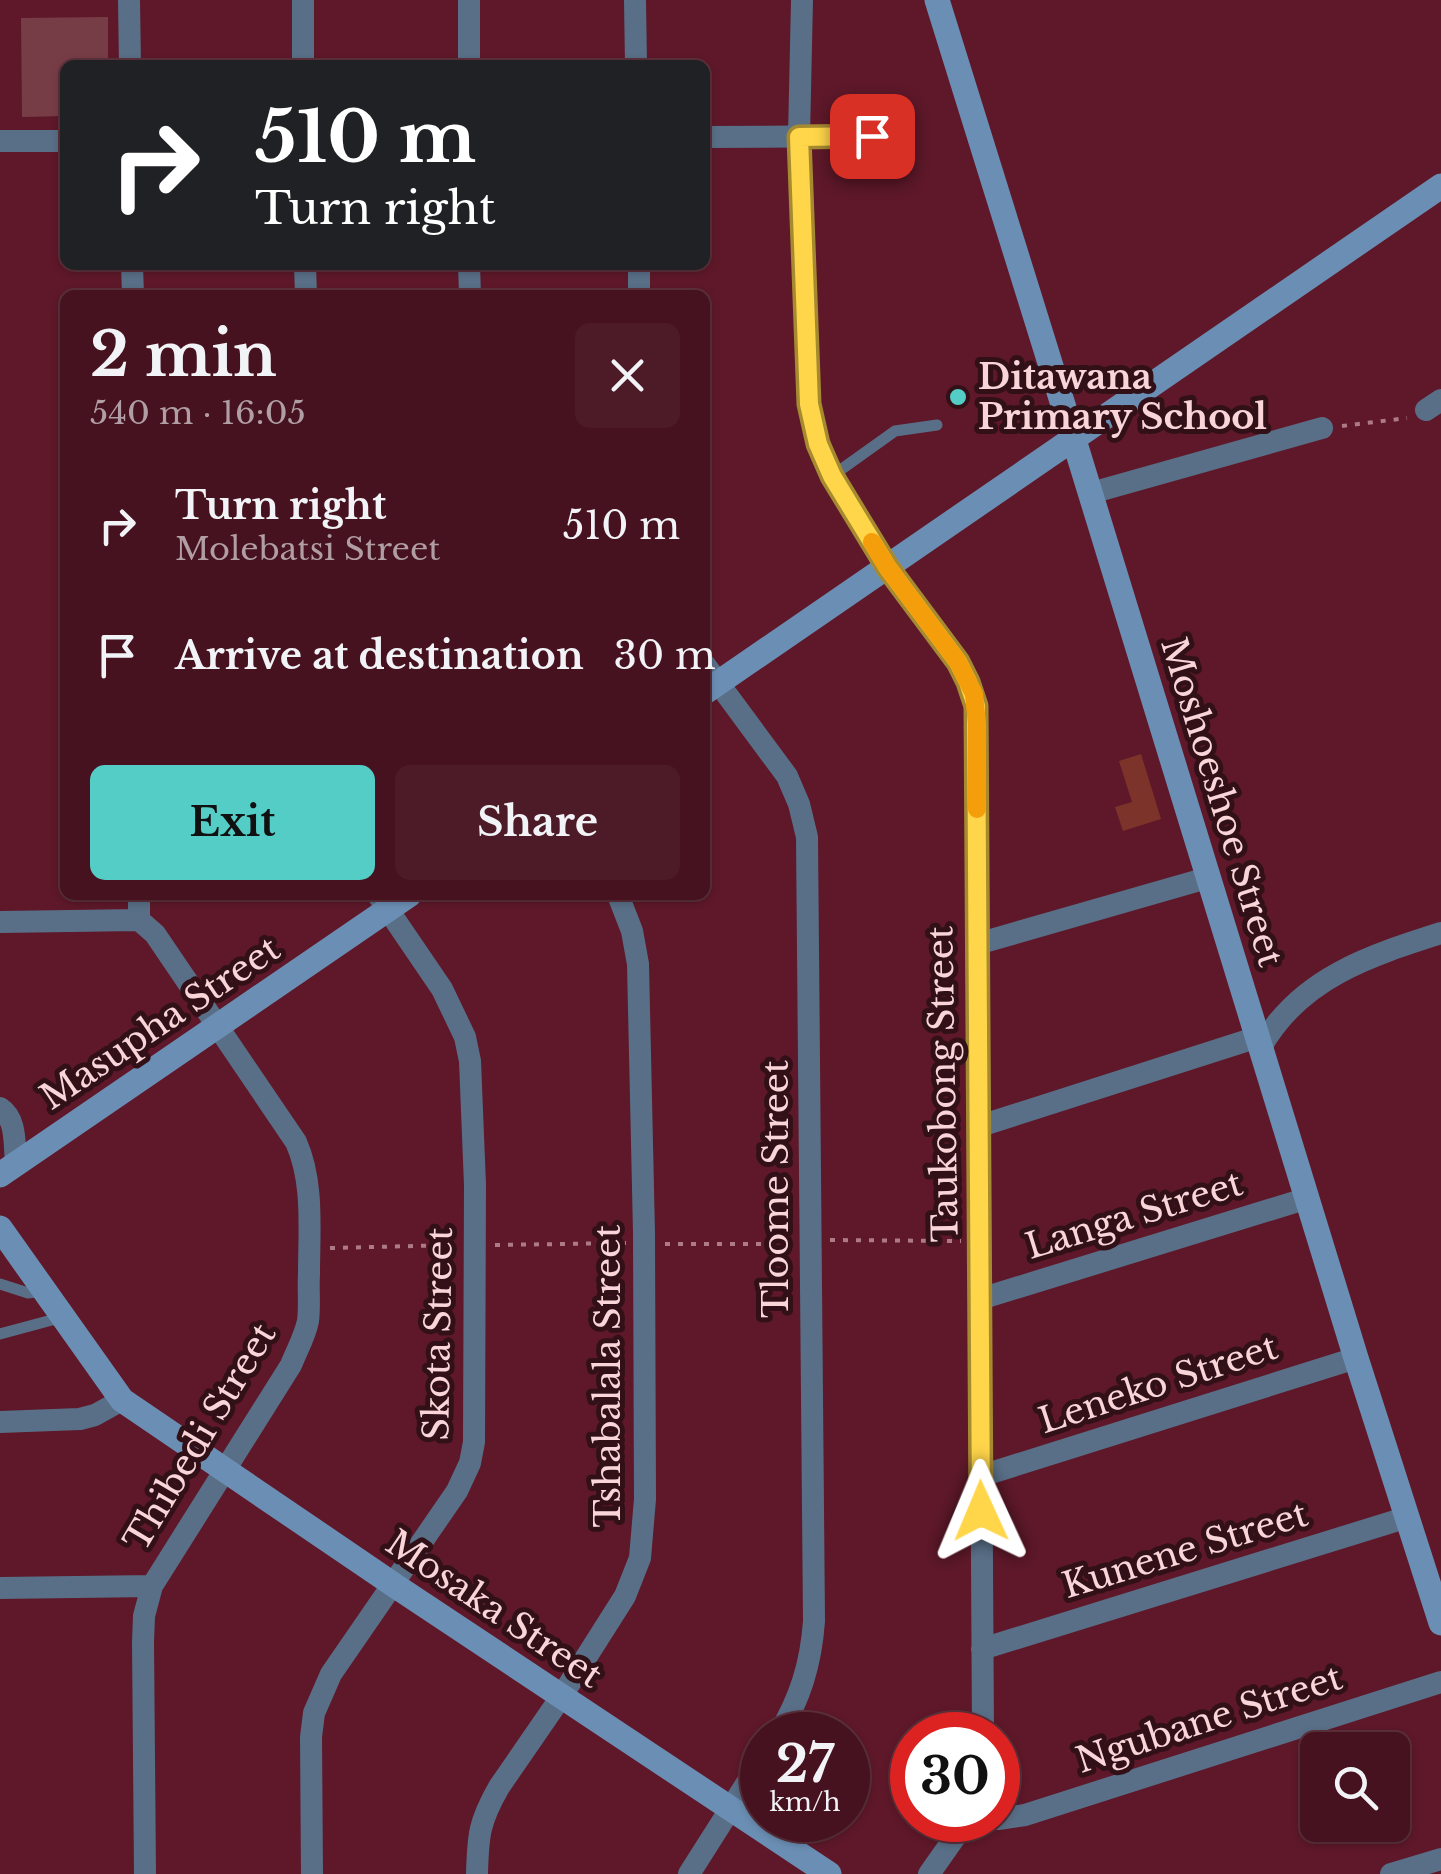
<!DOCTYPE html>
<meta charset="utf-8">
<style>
body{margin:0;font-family:"Libre Baskerville",serif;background:#4d1b28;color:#f1f3f6;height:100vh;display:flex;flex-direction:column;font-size:38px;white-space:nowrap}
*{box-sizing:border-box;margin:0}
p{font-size:32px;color:#b09ea4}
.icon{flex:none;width:55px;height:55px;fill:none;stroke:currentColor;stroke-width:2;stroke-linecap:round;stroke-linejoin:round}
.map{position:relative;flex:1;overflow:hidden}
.side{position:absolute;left:60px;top:290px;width:650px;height:610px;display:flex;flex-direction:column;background:#46121f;border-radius:15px;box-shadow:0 2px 8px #0004,0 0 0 2px #5e323d}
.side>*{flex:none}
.guide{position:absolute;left:60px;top:60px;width:650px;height:210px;border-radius:15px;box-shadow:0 2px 8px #0004,0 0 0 2px #5e323d;background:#202124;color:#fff;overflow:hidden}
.controls{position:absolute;left:1300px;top:1732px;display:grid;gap:20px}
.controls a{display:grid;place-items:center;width:110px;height:110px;border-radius:15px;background:#46121f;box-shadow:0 2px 8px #0004,0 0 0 2px #5e323d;font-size:50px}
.speed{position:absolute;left:740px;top:1712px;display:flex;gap:20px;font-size:50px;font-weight:700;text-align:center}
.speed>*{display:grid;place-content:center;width:130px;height:130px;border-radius:50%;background:#46121f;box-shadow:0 2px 8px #0004,0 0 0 2px #5e323d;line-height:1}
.speed small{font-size:25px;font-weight:400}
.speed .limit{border:15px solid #d22;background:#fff;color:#111}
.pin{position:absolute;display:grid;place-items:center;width:85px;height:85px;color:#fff;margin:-42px;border-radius:20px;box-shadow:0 5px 15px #0006}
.me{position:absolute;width:110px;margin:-55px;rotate:359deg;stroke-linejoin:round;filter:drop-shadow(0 0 8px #0008)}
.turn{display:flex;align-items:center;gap:35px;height:210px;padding:0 30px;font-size:45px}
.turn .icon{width:130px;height:130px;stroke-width:2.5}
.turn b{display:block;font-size:70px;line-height:85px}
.round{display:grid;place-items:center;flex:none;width:105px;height:105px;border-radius:15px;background:#4d1b28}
.headline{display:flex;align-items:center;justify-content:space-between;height:170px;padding:0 30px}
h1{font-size:60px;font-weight:700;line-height:75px}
.primary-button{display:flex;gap:20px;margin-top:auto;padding:20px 30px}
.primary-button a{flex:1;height:115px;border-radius:15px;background:#54cdc6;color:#111;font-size:40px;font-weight:700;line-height:115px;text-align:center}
.primary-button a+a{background:#4d1b28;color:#f1f3f6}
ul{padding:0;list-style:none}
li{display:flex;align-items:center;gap:30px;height:130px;padding:0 30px}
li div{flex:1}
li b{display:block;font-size:38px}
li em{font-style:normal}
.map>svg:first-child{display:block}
.green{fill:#773d47}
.building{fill:#7c342a}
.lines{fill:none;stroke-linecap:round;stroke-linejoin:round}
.path{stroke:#ae7a84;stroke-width:4;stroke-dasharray:5 8;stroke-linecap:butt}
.lane{stroke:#596f87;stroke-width:11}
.street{stroke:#596f87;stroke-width:22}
.secondary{stroke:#6b8fb4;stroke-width:25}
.route-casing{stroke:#a68a30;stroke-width:25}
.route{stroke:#ffd54a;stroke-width:18}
.slow{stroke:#f59e0b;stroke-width:18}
.poi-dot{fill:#54cdc6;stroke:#311117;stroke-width:4}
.labels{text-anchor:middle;stroke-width:10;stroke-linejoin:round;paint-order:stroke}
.poi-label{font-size:35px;font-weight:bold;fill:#f9d5d9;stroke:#311117;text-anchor:start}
.street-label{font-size:35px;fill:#f9d5d9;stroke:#311117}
</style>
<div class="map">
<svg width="1441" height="1874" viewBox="0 0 1441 1874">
<rect width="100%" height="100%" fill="#5e1829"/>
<!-- green -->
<path class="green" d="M108,17V65H65V116L22,117L21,18Z"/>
<!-- building -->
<path class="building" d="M1141,754L1161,819L1123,831L1115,807L1132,802L1119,761Z"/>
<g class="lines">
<!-- path -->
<path class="path" d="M1342,426L1407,418
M830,1240L961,1241
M665,1244H791
M495,1245L626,1243
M330,1248L456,1245"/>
<!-- lane -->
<path class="lane" d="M832,476L895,431L937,425
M0,1284L28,1293L44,1291
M0,1334L63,1317"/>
<!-- street -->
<path class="street" d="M129,0L130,65
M303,0V65
M635,0L636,65
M802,0L799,137L809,405L818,444L832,476L888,567L957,662L969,682L977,706L983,1735
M469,65V0
M705,137L873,136
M0,141H65
M132,265L133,295
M305,265L306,295
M469,265L470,295
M639,265V295
M1426,410L1441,400
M1091,493L1322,428
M705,665L787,776L799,804L807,837L814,1621C811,1664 800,1699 778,1735
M139,895V920L155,934L296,1142C314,1182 309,1230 309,1274C308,1289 310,1306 308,1321C305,1336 297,1350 291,1365L152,1586L144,1616L143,1642L145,1874
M0,922L139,920
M977,944L1207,878
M1261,1047C1300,978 1369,956 1441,933
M0,1108C17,1119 14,1144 16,1163
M980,1126L1258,1037
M980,1299L1308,1198
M0,1422L80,1419L95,1415L122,1400
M981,1476L1356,1358
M0,1588L152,1586
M982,1649L1408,1517
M998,1819L1025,1815L1441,1682
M312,1874L311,1737L314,1713L331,1674L457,1491L470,1463L474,1442L475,1185L470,1061L465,1037L442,989L378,895
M477,1874C478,1835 479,1822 499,1787L561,1697L625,1596L640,1558L645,1499L644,1233L638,964L632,931L618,895
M689,1874L762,1759
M929,1874L967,1820
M1391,1874L1441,1859"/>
<!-- secondary -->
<path class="secondary" d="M937,0L1074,440L1356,1358L1441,1623
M705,692L1441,186
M0,1175L409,895
M0,1228L122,1400L394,1585L829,1874"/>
</g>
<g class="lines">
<defs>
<path id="route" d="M872,136L799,137L809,404L818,444L832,476L888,568L958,662L968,682L976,706L981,1511"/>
</defs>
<!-- route casing -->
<use href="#route" class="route-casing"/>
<!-- route -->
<use href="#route" class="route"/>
<!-- slow -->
<path class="slow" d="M872,542L888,568L958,662L974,694L977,724V809"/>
</g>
<!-- markers -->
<circle class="poi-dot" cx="958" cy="397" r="10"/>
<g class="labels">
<!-- poi labels -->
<g class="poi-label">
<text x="978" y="389">Ditawana<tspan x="978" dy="40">Primary School</tspan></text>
</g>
<!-- street labels -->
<g class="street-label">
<text transform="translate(1222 802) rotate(73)" y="12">Moshoeshoe Street</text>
<text transform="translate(160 1023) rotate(-34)" y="12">Masupha Street</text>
<text transform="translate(943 1084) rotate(-91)" y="12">Taukobong Street</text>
<text transform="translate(776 1189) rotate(-90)" y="12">Tloome Street</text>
<text transform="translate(1134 1215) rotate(-17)" y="12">Langa Street</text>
<text transform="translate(438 1334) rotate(-89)" y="12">Skota Street</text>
<text transform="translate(608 1376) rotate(-90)" y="12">Tshabalala Street</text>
<text transform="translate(1158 1384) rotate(-18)" y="12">Leneko Street</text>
<text transform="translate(200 1437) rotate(-59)" y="12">Thibedi Street</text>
<text transform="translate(1185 1550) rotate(-17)" y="12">Kunene Street</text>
<text transform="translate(494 1609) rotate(34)" y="12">Mosaka Street</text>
<text transform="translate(1209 1719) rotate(-18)" y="12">Ngubane Street</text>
</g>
</g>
</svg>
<div class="controls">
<a><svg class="icon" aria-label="search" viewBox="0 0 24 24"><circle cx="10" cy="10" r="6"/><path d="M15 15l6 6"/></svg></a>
</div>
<div class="speed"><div>27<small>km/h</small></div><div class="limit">30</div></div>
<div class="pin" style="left:872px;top:136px;background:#d93025"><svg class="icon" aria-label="arrive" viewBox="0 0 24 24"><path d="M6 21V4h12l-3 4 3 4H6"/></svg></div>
<svg class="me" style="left:981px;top:1511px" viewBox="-20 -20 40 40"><path d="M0-17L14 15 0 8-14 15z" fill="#ffd54a" stroke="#fff" stroke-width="4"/></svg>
<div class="guide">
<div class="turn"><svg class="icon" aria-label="right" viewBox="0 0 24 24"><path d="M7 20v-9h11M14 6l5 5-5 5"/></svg><div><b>510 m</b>Turn right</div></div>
</div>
<section class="side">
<div class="headline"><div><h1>2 min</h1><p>540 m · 16:05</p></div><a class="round"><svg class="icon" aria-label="close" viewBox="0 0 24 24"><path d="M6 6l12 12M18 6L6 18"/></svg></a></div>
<ul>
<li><svg class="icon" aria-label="right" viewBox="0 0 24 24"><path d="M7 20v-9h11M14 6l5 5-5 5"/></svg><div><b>Turn right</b><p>Molebatsi Street</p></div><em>510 m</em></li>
<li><svg class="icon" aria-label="arrive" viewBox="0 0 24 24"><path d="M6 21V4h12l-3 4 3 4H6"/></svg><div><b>Arrive at destination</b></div><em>30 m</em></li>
</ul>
<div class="primary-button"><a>Exit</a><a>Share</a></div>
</section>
</div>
